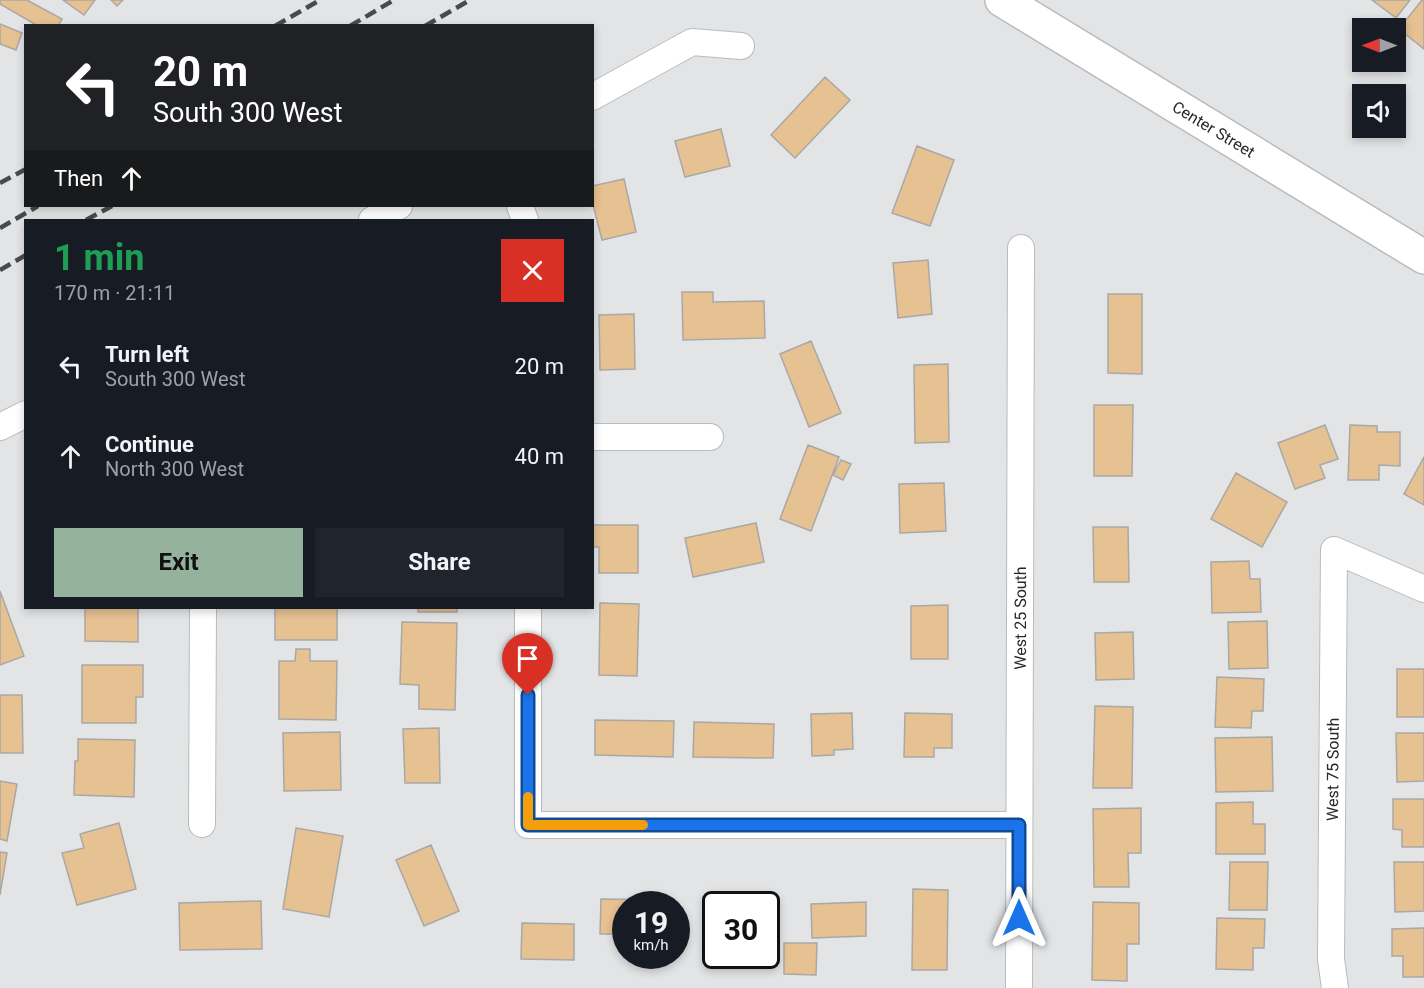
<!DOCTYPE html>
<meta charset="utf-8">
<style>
body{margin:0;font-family:Roboto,sans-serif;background:#20242c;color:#f1f3f6;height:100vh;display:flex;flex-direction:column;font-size:22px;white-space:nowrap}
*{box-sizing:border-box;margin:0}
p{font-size:20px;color:#9ea1a6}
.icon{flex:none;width:33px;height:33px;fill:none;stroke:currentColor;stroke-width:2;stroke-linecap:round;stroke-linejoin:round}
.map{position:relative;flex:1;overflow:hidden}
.side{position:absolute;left:24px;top:219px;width:570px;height:390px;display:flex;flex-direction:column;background:#171b24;border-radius:0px;box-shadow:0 3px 9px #0003}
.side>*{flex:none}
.top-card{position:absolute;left:24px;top:24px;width:570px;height:183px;border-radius:0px;box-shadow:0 3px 9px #0003;background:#202124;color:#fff;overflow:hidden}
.needle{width:39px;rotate:270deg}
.fabs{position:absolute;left:1352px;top:18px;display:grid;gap:12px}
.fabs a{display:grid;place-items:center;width:54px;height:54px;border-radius:0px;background:#171b24;box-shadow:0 3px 9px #0003;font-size:30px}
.speed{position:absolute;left:612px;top:891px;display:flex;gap:12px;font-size:30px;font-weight:700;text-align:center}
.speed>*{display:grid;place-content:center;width:78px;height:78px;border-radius:50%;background:#171b24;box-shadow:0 3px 9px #0003;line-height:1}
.speed small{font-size:15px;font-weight:400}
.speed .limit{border:3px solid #111;border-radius:9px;background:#fff;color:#111}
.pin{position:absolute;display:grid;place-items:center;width:51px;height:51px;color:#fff;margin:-62px -26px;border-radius:50% 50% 50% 0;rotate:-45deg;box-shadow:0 0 6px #0007}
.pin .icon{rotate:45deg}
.me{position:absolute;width:66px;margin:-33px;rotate:0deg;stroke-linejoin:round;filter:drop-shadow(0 0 4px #0008)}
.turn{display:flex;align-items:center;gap:21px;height:126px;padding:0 30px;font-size:27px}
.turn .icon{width:78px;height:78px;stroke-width:2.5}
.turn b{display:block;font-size:42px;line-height:51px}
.then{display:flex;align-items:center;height:57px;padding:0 30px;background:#0003;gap:12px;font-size:22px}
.round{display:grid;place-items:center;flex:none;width:63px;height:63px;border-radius:0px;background:#20242c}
.headline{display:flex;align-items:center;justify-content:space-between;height:102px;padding:0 30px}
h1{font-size:36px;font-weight:700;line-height:45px;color:#1e9e55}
.primary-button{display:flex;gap:12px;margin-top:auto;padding:12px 30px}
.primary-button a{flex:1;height:69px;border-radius:0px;background:#95b39c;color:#111;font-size:24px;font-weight:700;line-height:69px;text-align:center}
.primary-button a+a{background:#20242c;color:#f1f3f6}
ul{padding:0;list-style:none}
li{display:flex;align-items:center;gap:18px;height:90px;padding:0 30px}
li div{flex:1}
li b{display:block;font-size:22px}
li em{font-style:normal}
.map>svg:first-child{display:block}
.building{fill:#e6c191;stroke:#aaa8a6;stroke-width:1.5}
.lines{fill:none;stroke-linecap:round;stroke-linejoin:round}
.street-casing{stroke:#babbbd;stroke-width:28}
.secondary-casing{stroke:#babbbd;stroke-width:36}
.street{stroke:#fff;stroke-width:26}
.secondary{stroke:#fff;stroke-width:33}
.rail{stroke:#494a4b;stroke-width:4.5;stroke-dasharray:12 6;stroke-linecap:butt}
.route-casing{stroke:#114b97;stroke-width:15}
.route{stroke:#1a73e8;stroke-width:10}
.slow{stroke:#f59e0b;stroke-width:10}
.labels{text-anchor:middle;stroke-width:4.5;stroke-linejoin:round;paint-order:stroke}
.street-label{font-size:16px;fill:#282829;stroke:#e2e4e6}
</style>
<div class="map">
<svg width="1424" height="988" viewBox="0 0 1424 988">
<rect width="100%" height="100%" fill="#e2e4e6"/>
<!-- building -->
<path class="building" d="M0,0H27L62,19L58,26H38L0,4Z
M63,0H95L84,15Z
M111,0H123L117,6Z
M1372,0H1410L1396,18Z
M1422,0H1424V49L1399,29Z
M0,24L22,33L16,50L0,44Z
M825,77L850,100L795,158L771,135Z
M721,129L730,166L685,177L675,141Z
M917,146L954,160L930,226L892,213Z
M624,179L636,232L602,240L592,201V186Z
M928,260L932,314L898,318L893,263Z
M682,292H713V302L764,301L765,338L683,340Z
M1108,294H1142V374L1108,373Z
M634,314L635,369L600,370L599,315Z
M811,341L841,413L809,427L780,354Z
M948,364L949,442L915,443L914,365Z
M1094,405H1133L1132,476H1094Z
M1325,425L1338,459L1320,465L1325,478L1295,489L1278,443Z
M1350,425L1377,426V432H1400V466L1379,465V480H1348Z
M808,445L839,457L811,531L780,519Z
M1424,457V505L1404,494Z
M841,460L851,464L843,480L833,475Z
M1236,473L1287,502L1262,547L1211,519Z
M944,483L946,531L900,533L899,484Z
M756,523L764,562L693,577L685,538Z
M593,525H638V573H599V547H593Z
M1093,527H1128L1129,582H1094Z
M1249,561L1250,579H1260L1261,612L1212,613L1211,562Z
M0,591L24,656L0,665Z
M600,603L639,604L637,676L599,675Z
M948,605V659H911V606Z
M85,608H138V642L85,641Z
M275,608H337V640H275Z
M418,608H457V612H418Z
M1267,621L1268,668L1229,669L1228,622Z
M402,622L457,623L455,710L419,709V685L400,684Z
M1133,632L1134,679L1096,680L1095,633Z
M296,649H310V661H337L336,720L279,719V661H295Z
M82,665H143V697H136V723H82Z
M1397,669H1424V717H1397Z
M1217,677L1264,679L1263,711H1252L1251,728L1215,727Z
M0,695H22L23,753H0Z
M1095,706L1133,707L1132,788H1093Z
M852,713L853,749L834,750V755L812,756L811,714Z
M905,713L952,714V748H934V757H904Z
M595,720L674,721L673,757L595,755Z
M694,722L774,724L773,758L693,757Z
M439,728L440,783H405L403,729Z
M340,732L341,790L284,791L283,733Z
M1396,733H1424V781L1397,782Z
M1272,737L1273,791L1216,792L1215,738Z
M78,739L135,740L134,797L74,795L75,761H78Z
M0,781L17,784L7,841L0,839Z
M1393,799H1424V847H1402V830L1393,829Z
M1253,802V824H1265V854H1216V803Z
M1141,808V853H1128L1129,887H1094L1093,809Z
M119,823L136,889L77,905L62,853L84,848L80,834Z
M296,828L343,836L329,917L283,909Z
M431,845L459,911L424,926L396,860Z
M0,852L7,853L0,895Z
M1230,862H1268L1267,910H1229Z
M1394,862H1424V911L1395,912Z
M913,889L948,890L947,970H912Z
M717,897L773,898L772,935L766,934V904H716Z
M601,899L670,900V904H626V934H600Z
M261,901L262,949L180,950L179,903Z
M866,902V936L812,938L811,904Z
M1093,902L1139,903V944H1127V981L1092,980Z
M1217,918L1265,919L1264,948H1253V970L1216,969Z
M522,923L574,924V960L521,959Z
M1424,928V977H1403V956H1392V929Z
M784,943H817L816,975L784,974Z"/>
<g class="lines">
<defs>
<g id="street">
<path d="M592,97L692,42L741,46"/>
<path d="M520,206L525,220"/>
<path d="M372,220L399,206"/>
<path d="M0,427L26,414"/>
<path d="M592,437H710"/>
<path d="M528,608V825H1019"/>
<path d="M202,824L203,608"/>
<path id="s1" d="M1019,988L1021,248"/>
<path id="s2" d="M1335,988L1331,959L1334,550L1424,589"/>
</g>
<g id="secondary">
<path id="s3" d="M1002,0L1424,257"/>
</g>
</defs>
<!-- street casing -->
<use href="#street" class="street-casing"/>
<!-- secondary casing -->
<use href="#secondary" class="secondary-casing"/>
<!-- street -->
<use href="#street" class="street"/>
<!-- secondary -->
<use href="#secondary" class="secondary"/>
<!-- rail -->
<path class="rail" d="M275,26L320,0
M350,26L394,0
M425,26L470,0
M0,183L26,169
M86,220L112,206
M0,228L38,206
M0,270L26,255"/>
</g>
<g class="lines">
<defs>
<path id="route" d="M528,695V825H1019V918"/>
</defs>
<!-- route casing -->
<use href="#route" class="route-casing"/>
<!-- route -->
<use href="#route" class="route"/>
<!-- slow -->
<path class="slow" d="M528,797V825H643"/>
</g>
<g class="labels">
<!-- street labels -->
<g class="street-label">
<text dy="6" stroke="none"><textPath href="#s3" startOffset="248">Center Street</textPath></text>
<text dy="6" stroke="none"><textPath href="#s1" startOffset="370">West 25 South</textPath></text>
<text dy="6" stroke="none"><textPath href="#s2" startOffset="219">West 75 South</textPath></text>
</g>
</g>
</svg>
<div class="fabs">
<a><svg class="needle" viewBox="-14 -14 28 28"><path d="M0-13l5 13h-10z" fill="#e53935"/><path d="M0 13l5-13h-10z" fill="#9ea1a6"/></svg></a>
<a><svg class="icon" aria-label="sound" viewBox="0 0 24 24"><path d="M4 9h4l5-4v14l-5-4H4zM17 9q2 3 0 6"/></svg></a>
</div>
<div class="speed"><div>19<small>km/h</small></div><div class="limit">30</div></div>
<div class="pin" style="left:528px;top:695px;background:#d93025"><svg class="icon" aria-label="arrive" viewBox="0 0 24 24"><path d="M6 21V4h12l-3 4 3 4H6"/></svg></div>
<svg class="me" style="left:1019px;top:918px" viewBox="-20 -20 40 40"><path d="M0-17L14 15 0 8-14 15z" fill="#1a73e8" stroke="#fff" stroke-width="4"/></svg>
<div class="top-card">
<div class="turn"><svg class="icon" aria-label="left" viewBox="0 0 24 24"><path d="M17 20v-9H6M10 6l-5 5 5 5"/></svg><div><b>20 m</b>South 300 West</div></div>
<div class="then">Then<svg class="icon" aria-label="ahead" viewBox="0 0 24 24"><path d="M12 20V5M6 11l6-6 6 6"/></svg></div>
</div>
<section class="side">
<div class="headline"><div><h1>1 min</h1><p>170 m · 21:11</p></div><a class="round" style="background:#d93025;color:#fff"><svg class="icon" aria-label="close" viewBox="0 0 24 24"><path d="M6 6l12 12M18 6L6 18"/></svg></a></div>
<ul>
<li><svg class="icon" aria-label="left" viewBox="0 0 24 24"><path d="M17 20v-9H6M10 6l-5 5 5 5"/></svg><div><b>Turn left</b><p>South 300 West</p></div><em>20 m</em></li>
<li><svg class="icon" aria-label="ahead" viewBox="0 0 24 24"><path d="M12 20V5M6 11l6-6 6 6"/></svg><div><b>Continue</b><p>North 300 West</p></div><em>40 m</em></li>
</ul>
<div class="primary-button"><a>Exit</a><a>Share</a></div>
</section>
</div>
